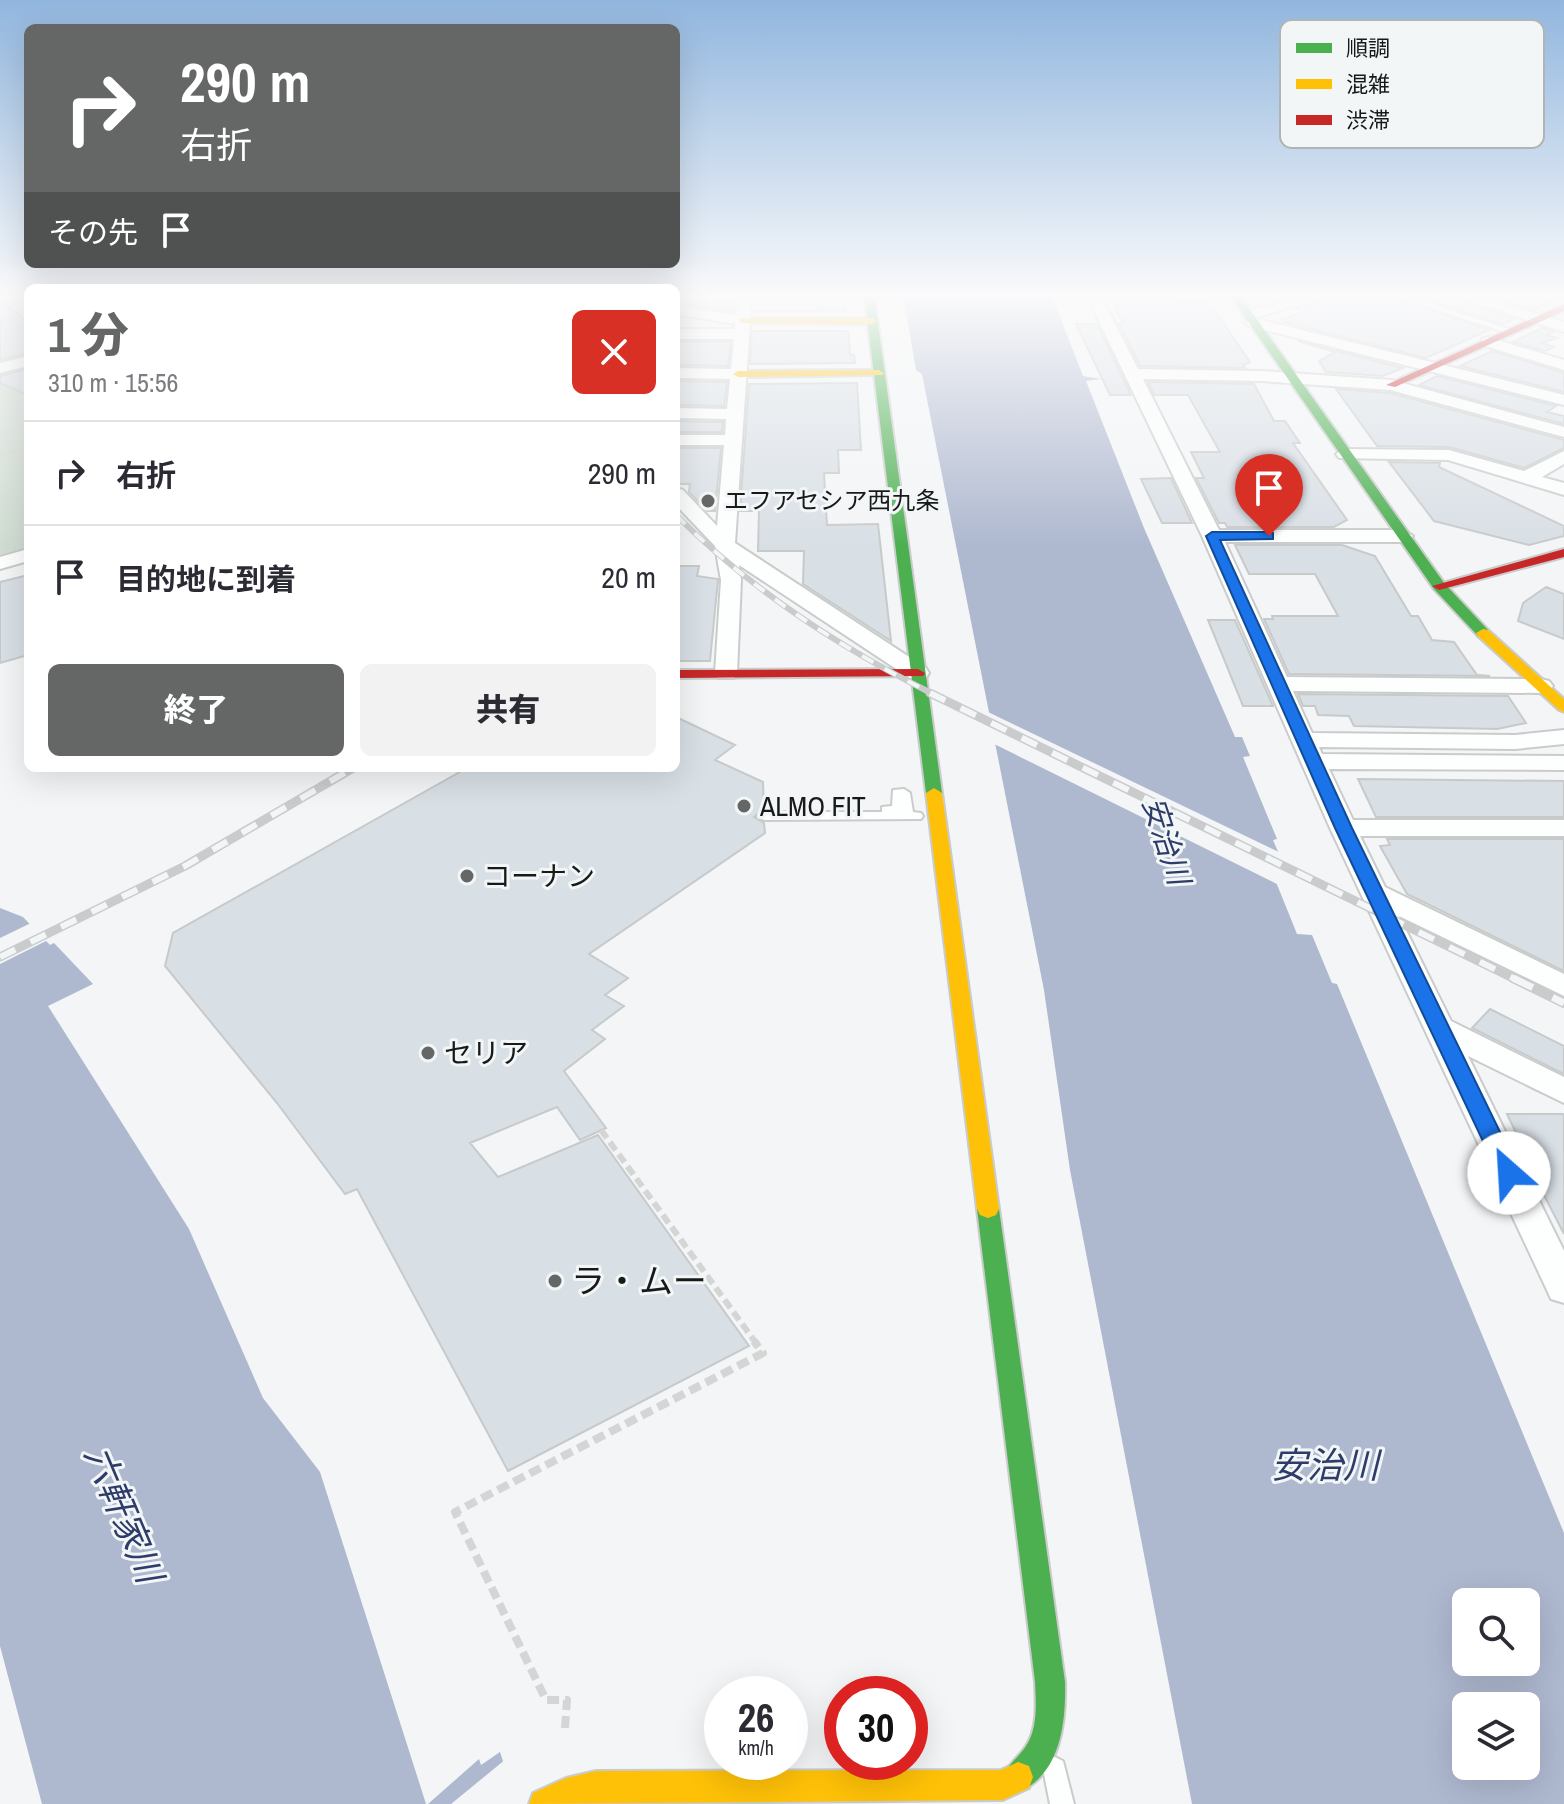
<!DOCTYPE html>
<html lang="ja">
<meta charset="utf-8">
<style>
body{margin:0;font-family:"Archivo Narrow","Noto Sans JP",sans-serif;background:#f2f2f3;color:#2b2b33;height:100vh;display:flex;flex-direction:column;font-size:30px;white-space:nowrap}
*{box-sizing:border-box;margin:0}
p{font-size:26px;color:#7c7c81}
.icon{flex:none;width:44px;height:44px;fill:none;stroke:currentColor;stroke-width:2;stroke-linecap:round;stroke-linejoin:round}
.map{position:relative;flex:1;overflow:hidden}
.side{position:absolute;left:24px;top:284px;width:656px;height:488px;display:flex;flex-direction:column;background:#fff;border-radius:12px;box-shadow:0 8px 32px #0002}
.side>*{flex:none}
.guide{position:absolute;left:24px;top:24px;width:656px;height:244px;border-radius:12px;box-shadow:0 8px 32px #0002;background:#656666;color:#fff;overflow:hidden}
.fabs{position:absolute;left:1452px;top:1588px;display:grid;gap:16px}
.fabs a{display:grid;place-items:center;width:88px;height:88px;border-radius:12px;background:#fff;box-shadow:0 8px 32px #0002;font-size:40px}
.speed{position:absolute;left:704px;top:1676px;display:flex;gap:16px;font-size:40px;font-weight:700;text-align:center}
.speed>*{display:grid;place-content:center;width:104px;height:104px;border-radius:50%;background:#fff;box-shadow:0 8px 32px #0002;line-height:1}
.speed small{font-size:20px;font-weight:400}
.speed .limit{border:12px solid #d22;background:#fff;color:#111}
.pin{position:absolute;display:grid;place-items:center;width:68px;height:68px;color:#fff;margin:-82px -34px;border-radius:50% 50% 50% 0;rotate:-45deg;box-shadow:0 0 8px #0007}
.pin .icon{rotate:45deg}
.me{position:absolute;width:88px;margin:-44px;rotate:334deg;stroke-linejoin:round;filter:drop-shadow(0 0 6px #0008)}
.turn{display:flex;align-items:center;gap:28px;height:168px;padding:0 24px;font-size:36px}
.turn .icon{width:104px;height:104px;stroke-width:2.5}
.turn b{display:block;font-size:56px;line-height:68px}
.then{display:flex;align-items:center;height:76px;padding:0 24px;background:#0003;gap:16px;font-size:30px}
.round{display:grid;place-items:center;flex:none;width:84px;height:84px;border-radius:12px;background:#f2f2f3}
.headline{display:flex;align-items:center;justify-content:space-between;height:136px;padding:0 24px}
h1{font-size:48px;font-weight:800;line-height:60px;color:#656666}
.button{display:flex;gap:16px;margin-top:auto;padding:16px 24px}
.button a{flex:1;height:92px;border-radius:12px;background:#656666;color:#fff;font-size:32px;font-weight:800;line-height:92px;text-align:center}
.button a+a{background:#f2f2f3;color:#2b2b33}
ul{padding:0;list-style:none}
li{display:flex;align-items:center;gap:24px;height:104px;padding:0 24px;border-top:2px solid #e1e1e2}
li div{flex:1}
li b{display:block;font-size:30px}
li em{font-style:normal}
.map>svg:first-child{display:block}
.green{fill:#d1ddd3}
.water{fill:#aeb8cf;fill-rule:evenodd}
.pier{fill:#f3f5f6}
.building{fill:#d8dfe5;stroke:#c8caca;stroke-width:2}
.lines{fill:none;stroke-linecap:round;stroke-linejoin:round}
.lane-casing{stroke:#cacccc;stroke-width:4}
.street-casing{stroke:#cacccc;stroke-width:4}
.fast-casing{stroke:#cacccc;stroke-width:4}
.slow-casing{stroke:#cacccc;stroke-width:4}
.jam-casing{stroke:#cacccc;stroke-width:4}
.path-far2{stroke:#d4d5d5;stroke-width:3;stroke-dasharray:5 2;stroke-linecap:butt}
.path-far1{stroke:#d4d5d5;stroke-width:6;stroke-dasharray:10 5;stroke-linecap:butt}
.path{stroke:#d4d5d5;stroke-width:8;stroke-dasharray:12 6;stroke-linecap:butt}
.lane{fill:#fdfefe;fill-rule:evenodd}
.street{fill:#fdfefe;fill-rule:evenodd}
.fast{fill:#4caf50;fill-rule:evenodd}
.slow{fill:#ffc107;fill-rule:evenodd}
.jam{fill:#c62828;fill-rule:evenodd}
.rail-far2-casing{stroke:#cacbcc;stroke-width:6}
.rail-far1-casing{stroke:#cacbcc;stroke-width:9}
.rail-casing{stroke:#cacbcc;stroke-width:10}
.rail-far2{stroke:#f2f6f7;stroke-width:4;stroke-dasharray:13;stroke-linecap:butt}
.rail-far1{stroke:#f2f6f7;stroke-width:6;stroke-dasharray:17;stroke-linecap:butt}
.rail{stroke:#f2f6f7;stroke-width:7;stroke-dasharray:22;stroke-linecap:butt}
.route{fill:#1a73e8;stroke:#114b97;stroke-width:2}
.poi-dot{fill:#656666;stroke:#f2f6f7;stroke-width:3}
.labels{text-anchor:middle;stroke-width:6;stroke-linejoin:round;paint-order:stroke}
.far-poi-label{font-size:24px;fill:#181919;stroke:#f2f6f7;text-anchor:start}
.poi-label{font-size:28px;fill:#181919;stroke:#f2f6f7;text-anchor:start}
.water-label{font-size:30px;font-style:italic;fill:#2e3c69;stroke:#f2f6f7}
.near-poi-label{font-size:34px;fill:#181919;stroke:#f2f6f7;text-anchor:start}
.near-water-label{font-size:36px;font-style:italic;fill:#2e3c69;stroke:#f2f6f7}
.key{fill:#f2f6f7;stroke:#b1b4b4;stroke-width:2}
.key-label{font-size:22px;fill:#181919}
</style>
<div class="map">
<svg width="1564" height="1804" viewBox="0 0 1564 1804">
<rect width="100%" height="100%" fill="#f3f5f6"/>
<!-- green -->
<path class="green" d="M28,359V554L0,561V366Z"/>
<!-- water -->
<path class="water" d="M903,294H1051L1083,376L1101,379L1086,381L1144,528L1235,737H1242L1250,756L1243,757L1277,839L1273,840L1279,854L1265,855L1297,934L1312,935L1332,983L1337,984L1564,1533V1804H1192L1070,1170L1044,990L922,374L916,370ZM1466,1602H1526V1662H1466ZM1466,1706H1526V1766H1466Z
M0,908L23,917L50,945L54,943L93,984L48,1006L189,1229L263,1398L320,1472L426,1804H42L0,1646Z
M500,1752L517,1804H428L479,1759L481,1765Z"/>
<!-- pier -->
<path class="pier" d="M986,711L1283,854L1280,858H1271L1283,887L992,743Z
M33,922L50,939L0,964V938Z
M506,1759L521,1804H451Z"/>
<!-- building -->
<path class="building" d="M676,294H705L704,301H734L733,312L676,303Z
M816,294H844L846,311H754L816,310Z
M1111,294H1168L1173,302H1209L1250,362L1243,365L1245,368L1140,366L1119,324H1124L1115,309H1117Z
M1343,294H1384L1489,330L1426,358L1284,322L1282,319L1305,312L1297,309Z
M1409,294H1444L1514,319L1502,324Z
M1481,294H1564V297L1534,310Z
M0,300L28,322V353L0,360Z
M1076,324H1097L1131,395H1110Z
M1542,328L1553,332L1546,335L1557,338L1542,343L1554,347L1545,351L1513,342Z
M752,331H848L850,355H854L855,363L750,364Z
M1298,341L1403,368L1383,376L1326,372L1319,361L1335,352Z
M676,342H731L728,366L676,365Z
M1492,351L1564,373V392L1460,366Z
M28,369V395L0,383V376Z
M1437,376L1556,406L1547,412L1564,416V424L1419,385Z
M676,381L727,382L724,406L676,405Z
M1148,382L1254,384L1274,421H1285L1300,443H1293L1347,520L1334,527H1227L1225,523H1219L1196,478H1204L1191,452H1220L1188,395H1154Z
M857,383L861,450H838L839,473H824L827,525L878,524L891,641L803,584L804,551H758L759,511H740L749,384Z
M1336,389L1390,393L1564,440V448L1524,468L1449,447L1377,446Z
M676,421L723,422L722,432H676Z
M676,448H721L715,511H707L689,492L690,484H676Z
M1389,462L1440,463L1439,467L1564,526V536L1529,545L1434,521Z
M1171,478L1192,523H1162L1141,479Z
M1235,545H1342L1375,556L1411,616H1418L1432,640L1454,642L1477,675L1490,676L1289,674L1264,619H1273L1272,616H1338L1315,574H1249Z
M676,566H699L697,576L718,579L710,661H676Z
M28,575V655L0,663V582Z
M1546,587L1564,594V639L1518,621L1523,603Z
M1208,620H1235L1273,706H1243Z
M1298,694L1508,696L1526,723L1497,729L1354,726L1349,716L1318,715L1315,706H1303Z
M676,717L735,745L715,760L763,782L764,809L754,817L764,823L765,833L589,954L628,978L605,995L624,1006L592,1030L605,1039L564,1071L606,1128L580,1140L557,1107L470,1143L498,1177L598,1135L749,1346L508,1471L357,1189L345,1194L277,1103L165,966L173,933L467,768H676Z
M1358,779L1564,781V817H1376Z
M1387,839H1564V971L1407,894L1380,846L1390,845Z
M1490,1009L1564,1046V1074L1472,1028Z
M1507,1114H1564V1234L1528,1164H1531Z"/>
<g class="lines">
<defs>
<path id="lane" d="M1387,294H1399L1515,331L1508,333Z
M904,789L910,793L913,812L921,813L923,816L921,819L764,820L757,816L764,812H882V807L892,806L893,790Z
M1055,1757L1063,1761L1074,1804H1050L1043,1769L1047,1761Z"/>
<path id="street" d="M738,294H752L735,543L926,668L929,673L926,678H910L739,565L741,580L737,673L734,678H718L715,673L721,580L715,546L676,505V488L683,490L717,526L724,445H676V435H725L726,419L676,418V408L727,409L730,379L676,378V368L731,369L734,339H676V329H735V324L676,314V306L736,315Z
M1086,294H1100L1138,369L1261,371L1391,380L1564,427V437L1390,390L1261,381L1143,379L1219,530H1403L1413,536L1403,542H1225L1287,677L1541,679L1549,681L1553,686L1549,691L1541,693L1293,691L1312,733L1515,735L1564,730V744L1515,749L1319,747L1322,754L1564,756V770L1329,769L1353,820H1564V836H1360L1385,887L1564,974V996L1399,916L1451,1021L1564,1077V1103L1468,1056L1564,1251V1303L1551,1299L1546,1288L1330,828L1202,536Z
M1315,294H1340L1249,319L1242,315L1244,312Z
M1447,294H1470L1564,322V332Z
M1254,318L1564,395V405L1249,326L1246,323Z
M1487,337L1564,360V370L1482,345V339Z
M28,356V366L0,373V363Z
M1345,449L1449,450L1524,471L1564,451V464L1542,477L1564,483V495L1448,460L1339,458L1336,454Z
M28,549V561L0,569V557Z"/>
<path id="fast" d="M864,294H874L942,793L934,798L926,793Z
M1229,294H1239L1444,583L1488,630V636H1478L1434,589Z
M988,1200L996,1203L999,1209L1065,1682C1066,1722 1061,1775 1018,1792L1007,1788L1003,1777C1008,1764 1018,1758 1026,1746C1038,1728 1036,1703 1035,1682L977,1209L980,1203Z"/>
<path id="slow" d="M743,318H872L877,321L872,324L740,323V319Z
M879,370L884,373L883,375L738,377L733,374L738,371Z
M1483,629L1488,630L1564,699V712L1559,710L1478,636L1476,633Z
M934,788L942,793L999,1209L996,1215L988,1218L980,1215L977,1209L926,793Z
M1018,1762L1029,1766L1033,1777L1029,1788L1003,1800L529,1804L533,1793L566,1778L596,1771L1001,1770Z"/>
<path id="jam" d="M1564,304V311L1395,387L1386,385Z
M1564,549V557L1439,590L1432,586Z
M918,669L925,673L923,676L676,678V670Z"/>
</defs>
<!-- lane casing -->
<use href="#lane" class="lane-casing"/>
<!-- street casing -->
<use href="#street" class="street-casing"/>
<!-- fast casing -->
<use href="#fast" class="fast-casing"/>
<!-- slow casing -->
<use href="#slow" class="slow-casing"/>
<!-- jam casing -->
<use href="#jam" class="jam-casing"/>
<!-- path-far2 -->
<path class="path-far2" d="M0,455L28,448"/>
<!-- path-far1 -->
<path class="path-far1" d="M601,1130L756,1343"/>
<!-- path -->
<path class="path" d="M565,1728L567,1700H546L455,1512L763,1353L754,1341"/>
<!-- lane -->
<use href="#lane" class="lane"/>
<!-- street -->
<use href="#street" class="street"/>
<!-- fast -->
<use href="#fast" class="fast"/>
<!-- slow -->
<use href="#slow" class="slow"/>
<!-- jam -->
<use href="#jam" class="jam"/>
<defs>
<path id="rail-far2" d="M676,515C751,590 840,648 935,695"/>
<path id="rail-far1" d="M930,693L1517,980
M0,957L185,866L353,768"/>
<path id="rail" d="M1513,978L1564,1003"/>
</defs>
<!-- rail-far2 casing -->
<use href="#rail-far2" class="rail-far2-casing"/>
<!-- rail-far1 casing -->
<use href="#rail-far1" class="rail-far1-casing"/>
<!-- rail casing -->
<use href="#rail" class="rail-casing"/>
<!-- rail-far2 -->
<use href="#rail-far2" class="rail-far2"/>
<!-- rail-far1 -->
<use href="#rail-far1" class="rail-far1"/>
<!-- rail -->
<use href="#rail" class="rail"/>
</g>
<!-- sky -->
<linearGradient id="sky" x2="0" y2="1"><stop stop-color="#91b6de"/><stop offset="0.54" stop-color="#fafafb"/><stop offset="1" stop-color="#fafafb" stop-opacity="0"/></linearGradient>
<rect width="1564" height="547" fill="url(#sky)"/>
<!-- route -->
<path class="route" d="M1269,532L1273,533V539L1220,540L1352,828L1520,1173L1517,1179L1509,1181L1502,1179L1498,1173L1335,828L1206,536L1212,532Z"/>
<!-- markers -->
<g class="poi-dot">
<circle cx="708" cy="501" r="8"/>
<circle cx="744" cy="806" r="8"/>
<circle cx="467" cy="876" r="8"/>
<circle cx="428" cy="1053" r="8"/>
<circle cx="555" cy="1281" r="8"/>
</g>
<g class="labels">
<!-- far-poi labels -->
<g class="far-poi-label">
<text x="724" y="509">エフアセシア西九条</text>
</g>
<!-- poi labels -->
<g class="poi-label">
<text x="760" y="816">ALMO FIT</text>
<text x="483" y="886">コーナン</text>
<text x="444" y="1063">セリア</text>
</g>
<!-- water labels -->
<g class="water-label">
<text transform="translate(1166 841) rotate(72)" y="10">安治川</text>
</g>
<!-- near-poi labels -->
<g class="near-poi-label">
<text x="571" y="1293">ラ・ムー</text>
</g>
<!-- near-water labels -->
<g class="near-water-label">
<text x="1325" y="1478">安治川</text>
<text transform="translate(124 1514) rotate(67)" y="13">六軒家川</text>
</g>
</g>
<!-- legend -->
<rect x="1280" y="20" width="264" height="128" rx="12" class="key"/>
<rect x="1296" y="43" width="36" height="10" fill="#4caf50"/>
<rect x="1296" y="79" width="36" height="10" fill="#ffc107"/>
<rect x="1296" y="115" width="36" height="10" fill="#c62828"/>
<g class="key-label">
<text x="1346" y="56">順調</text>
<text x="1346" y="92">混雑</text>
<text x="1346" y="128">渋滞</text>
</g>
</svg>
<div class="fabs">
<a><svg class="icon" aria-label="search" viewBox="0 0 24 24"><circle cx="10" cy="10" r="6"/><path d="M15 15l6 6"/></svg></a>
<a><svg class="icon" aria-label="layers" viewBox="0 0 24 24"><path d="M12 4l9 5-9 5-9-5zM3 14l9 5 9-5"/></svg></a>
</div>
<div class="speed"><div>26<small>km/h</small></div><div class="limit">30</div></div>
<div class="pin" style="left:1269px;top:536px;background:#d93025"><svg class="icon" aria-label="arrive" viewBox="0 0 24 24"><path d="M6 21V4h12l-3 4 3 4H6"/></svg></div>
<svg class="me" style="left:1509px;top:1173px" viewBox="-20 -20 40 40"><circle r="19" fill="#fff"/><path d="M0-13L10 11 0 6-10 11z" fill="#1a73e8"/></svg>
<div class="guide">
<div class="turn"><svg class="icon" aria-label="right" viewBox="0 0 24 24"><path d="M7 20v-9h11M14 6l5 5-5 5"/></svg><div><b>290 m</b>右折</div></div>
<div class="then">その先<svg class="icon" aria-label="arrive" viewBox="0 0 24 24"><path d="M6 21V4h12l-3 4 3 4H6"/></svg></div>
</div>
<section class="side">
<div class="headline"><div><h1>1 分</h1><p>310 m · 15:56</p></div><a class="round" style="background:#d93025;color:#fff"><svg class="icon" aria-label="close" viewBox="0 0 24 24"><path d="M6 6l12 12M18 6L6 18"/></svg></a></div>
<ul>
<li><svg class="icon" aria-label="right" viewBox="0 0 24 24"><path d="M7 20v-9h11M14 6l5 5-5 5"/></svg><div><b>右折</b></div><em>290 m</em></li>
<li><svg class="icon" aria-label="arrive" viewBox="0 0 24 24"><path d="M6 21V4h12l-3 4 3 4H6"/></svg><div><b>目的地に到着</b></div><em>20 m</em></li>
</ul>
<div class="button"><a>終了</a><a>共有</a></div>
</section>
</div>
